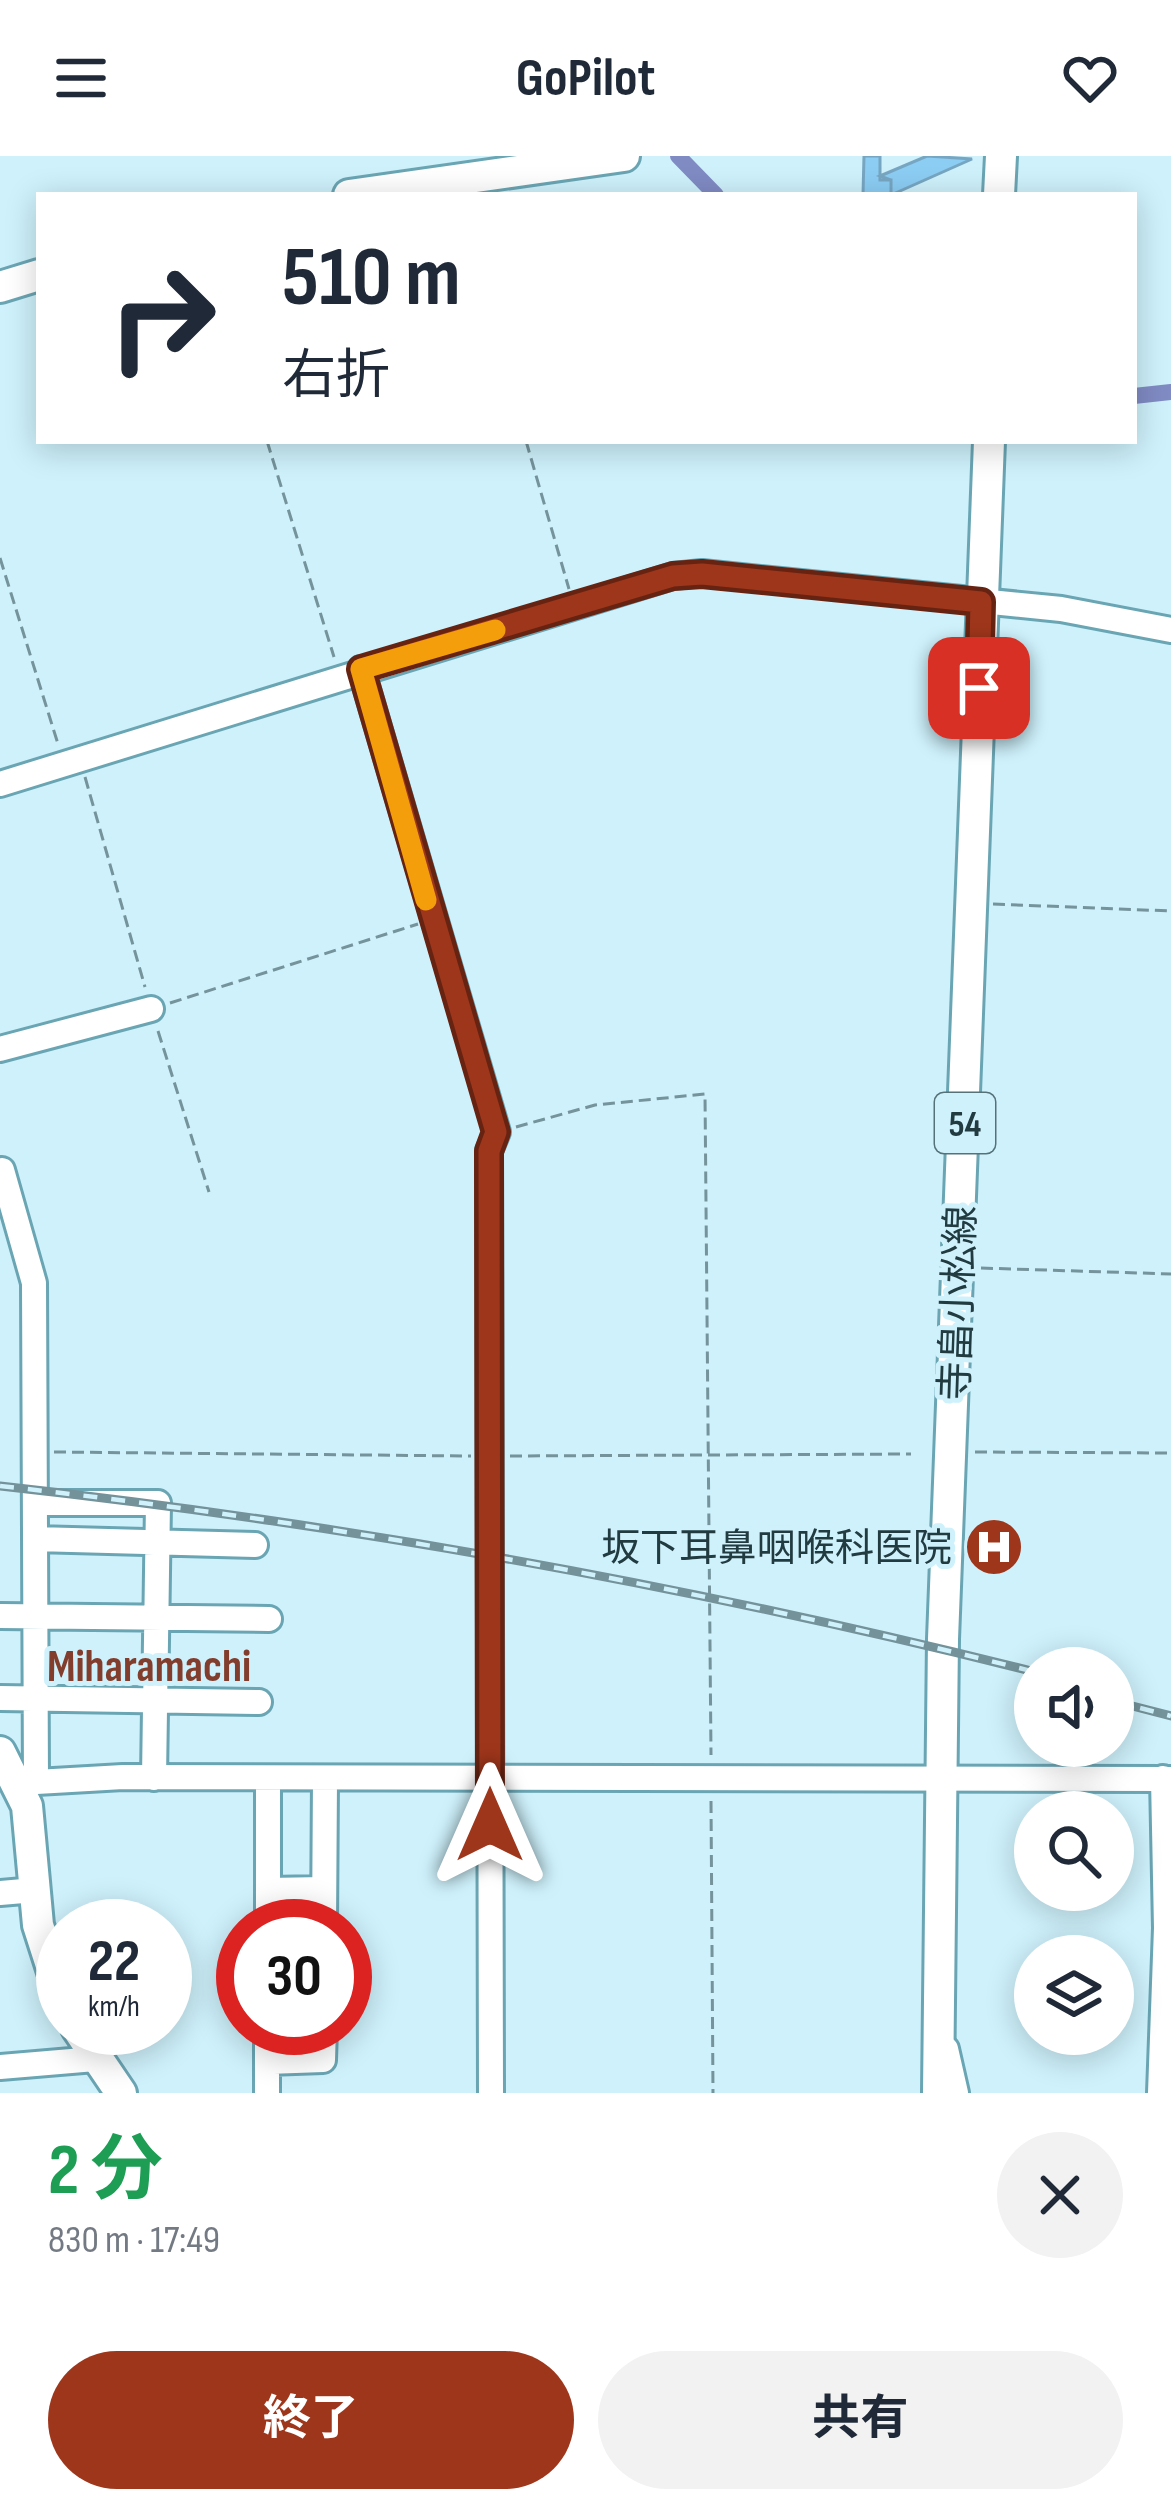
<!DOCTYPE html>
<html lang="ja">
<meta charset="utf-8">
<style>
body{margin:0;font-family:"Sofia Sans Condensed","Noto Sans JP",sans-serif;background:#f2f2f3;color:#1f2937;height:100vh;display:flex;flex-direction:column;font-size:45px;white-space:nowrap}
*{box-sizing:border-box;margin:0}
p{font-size:39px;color:#747a83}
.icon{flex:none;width:66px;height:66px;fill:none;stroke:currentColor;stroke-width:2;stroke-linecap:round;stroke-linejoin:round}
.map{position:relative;height:1937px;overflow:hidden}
.panel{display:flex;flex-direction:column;background:#fff;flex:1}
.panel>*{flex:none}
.hud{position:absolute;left:36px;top:36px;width:1101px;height:252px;border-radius:0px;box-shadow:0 6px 30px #0003;background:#fff;color:#1f2937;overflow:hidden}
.tools{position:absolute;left:1014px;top:1491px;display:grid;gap:24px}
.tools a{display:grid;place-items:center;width:120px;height:120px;border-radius:50%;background:#fff;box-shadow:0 6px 30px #0003;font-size:60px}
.speed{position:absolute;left:36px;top:1743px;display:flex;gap:24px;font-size:60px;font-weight:700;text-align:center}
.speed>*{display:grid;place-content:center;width:156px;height:156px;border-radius:50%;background:#fff;box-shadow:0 6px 30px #0003;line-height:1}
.speed small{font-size:30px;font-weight:400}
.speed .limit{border:18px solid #d22;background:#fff;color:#111}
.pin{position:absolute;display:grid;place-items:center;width:102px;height:102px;color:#fff;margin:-51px;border-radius:24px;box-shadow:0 6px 18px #0006}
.me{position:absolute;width:132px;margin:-66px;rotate:0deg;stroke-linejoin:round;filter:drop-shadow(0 0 9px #0008)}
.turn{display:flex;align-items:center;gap:42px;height:252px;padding:0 48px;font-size:54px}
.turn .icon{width:156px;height:156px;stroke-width:2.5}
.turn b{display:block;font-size:84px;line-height:102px}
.round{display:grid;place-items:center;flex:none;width:126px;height:126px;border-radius:63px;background:#f2f2f3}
.overview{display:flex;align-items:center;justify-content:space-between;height:204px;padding:0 48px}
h1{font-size:72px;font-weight:700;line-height:90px;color:#1e9e55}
.cta{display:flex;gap:24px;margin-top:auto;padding:24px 48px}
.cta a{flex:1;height:138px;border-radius:72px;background:#9e361b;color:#fff;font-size:48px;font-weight:700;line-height:138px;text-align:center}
.cta a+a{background:#f2f2f3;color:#1f2937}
header{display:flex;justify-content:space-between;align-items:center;height:156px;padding:0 48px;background:#fff;font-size:54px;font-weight:700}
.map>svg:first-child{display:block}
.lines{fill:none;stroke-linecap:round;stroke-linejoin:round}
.canal{stroke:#808bc4;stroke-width:16}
.building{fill:#8ccdf4;stroke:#77a6c2;stroke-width:3}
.minor-casing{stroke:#6aa5b3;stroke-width:30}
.major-casing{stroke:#6aa5b3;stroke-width:36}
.path{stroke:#75939b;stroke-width:3;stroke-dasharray:12 6;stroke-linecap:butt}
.minor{stroke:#fff;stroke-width:24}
.major{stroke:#fff;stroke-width:30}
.rail-casing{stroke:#74929a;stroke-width:9}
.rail{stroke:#cef1fb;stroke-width:4.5;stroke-dasharray:14;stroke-linecap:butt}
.route-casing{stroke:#672312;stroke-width:30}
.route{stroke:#9e361b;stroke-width:21}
.slow{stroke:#f59e0b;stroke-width:21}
.labels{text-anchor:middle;stroke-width:10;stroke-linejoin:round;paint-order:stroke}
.shield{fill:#cef1fb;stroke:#567279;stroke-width:3}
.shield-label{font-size:36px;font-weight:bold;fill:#223b41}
.street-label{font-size:39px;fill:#223b41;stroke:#cef1fb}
.poi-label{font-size:39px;fill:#223b41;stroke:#cef1fb;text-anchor:end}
.quarter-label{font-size:45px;font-weight:bold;fill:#823d2c;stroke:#cef1fb}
</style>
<header><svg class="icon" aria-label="menu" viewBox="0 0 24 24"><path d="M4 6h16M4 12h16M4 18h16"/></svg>GoPilot<svg class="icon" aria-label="heart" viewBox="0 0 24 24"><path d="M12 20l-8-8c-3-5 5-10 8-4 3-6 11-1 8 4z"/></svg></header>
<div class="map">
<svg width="1171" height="1937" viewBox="0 0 1171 1937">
<rect width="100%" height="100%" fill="#cef1fb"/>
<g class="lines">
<!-- canal -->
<path class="canal" d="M678,0L716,39
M1134,240L1171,236"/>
</g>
<!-- building -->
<path class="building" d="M864,0H880V24H891V39H863Z
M927,0L972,3L891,39V24L880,20Z"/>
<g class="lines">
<defs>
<path id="minor" d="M361,513L497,976L489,995L491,1937
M0,628L673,420L702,417L1061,453L1171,474
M0,893L151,853
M2,1014L34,1127L36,1626
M35,1347H158L154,1622
M35,1383L255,1389
M0,1460L269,1463
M0,1542L259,1546
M19,1627L123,1621L1171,1623
M268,1734L324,1733
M0,1737L35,1734
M268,1770V1624
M324,1770L325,1624
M946,1893L956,1937
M267,1906L323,1904L324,1872
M0,1911L95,1903
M267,1937V1872
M1160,1937L1166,1772L1163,1622"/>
<path id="major" d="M349,39L624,0
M999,39L1001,0
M0,131L39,119
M0,1596L27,1650L38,1769L63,1847
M77,1872L121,1937
M938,1937L943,1483L989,285"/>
</defs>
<!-- minor casing -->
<use href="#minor" class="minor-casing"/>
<!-- major casing -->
<use href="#major" class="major-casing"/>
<!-- path -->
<path class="path" d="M267,285L334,501
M526,285L569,433
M0,402L58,588
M85,621L145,831
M993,748L1171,755
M170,847L418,768
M158,875L209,1036
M516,971L595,949L705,938L711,1599
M981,1112L1171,1118
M54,1296L471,1300
M975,1296L1171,1297
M510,1300L911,1298
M711,1645L713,1937"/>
<!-- minor -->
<use href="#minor" class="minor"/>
<!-- major -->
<use href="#major" class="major"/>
<defs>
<path id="rail" d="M0,1330C347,1368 696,1431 1035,1516
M1113,1545L1171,1560"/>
</defs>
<!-- rail casing -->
<use href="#rail" class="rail-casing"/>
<!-- rail -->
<use href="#rail" class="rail"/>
</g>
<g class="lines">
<defs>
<path id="route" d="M490,1669L489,995L496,976L361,513L673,420L702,418L981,446L979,532"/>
</defs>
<!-- route casing -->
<use href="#route" class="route-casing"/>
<!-- route -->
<use href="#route" class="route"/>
<!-- slow -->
<path class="slow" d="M426,744L361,513L495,474"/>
</g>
<!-- icons -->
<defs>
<symbol id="hospital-disc" viewBox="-11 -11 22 22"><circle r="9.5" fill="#9e361b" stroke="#cef1fb"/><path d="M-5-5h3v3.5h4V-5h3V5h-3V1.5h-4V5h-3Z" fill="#fff"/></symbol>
</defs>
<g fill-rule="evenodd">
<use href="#hospital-disc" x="961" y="1358" width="66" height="66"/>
</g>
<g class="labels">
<!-- shield labels -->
<rect class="shield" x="935" y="937" width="60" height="60" rx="9"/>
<g class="shield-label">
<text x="965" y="980">54</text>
</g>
<!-- street labels -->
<g class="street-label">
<text transform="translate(957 1147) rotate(-88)" y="14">寺畠小松線</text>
</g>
<!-- poi labels -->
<g class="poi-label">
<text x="952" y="1405">坂下耳鼻咽喉科医院</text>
</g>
<!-- quarter labels -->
<g class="quarter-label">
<text x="149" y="1525">Miharamachi</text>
</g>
</g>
</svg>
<div class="tools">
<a><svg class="icon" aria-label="sound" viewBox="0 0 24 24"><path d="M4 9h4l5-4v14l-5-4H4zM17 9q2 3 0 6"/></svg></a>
<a><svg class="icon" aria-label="search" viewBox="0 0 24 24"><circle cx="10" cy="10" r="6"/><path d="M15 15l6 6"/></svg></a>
<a><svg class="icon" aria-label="layers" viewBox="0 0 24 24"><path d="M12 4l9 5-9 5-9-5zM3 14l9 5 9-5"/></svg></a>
</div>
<div class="speed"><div>22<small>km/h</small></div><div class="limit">30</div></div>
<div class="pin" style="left:979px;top:532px;background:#d93025"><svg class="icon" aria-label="arrive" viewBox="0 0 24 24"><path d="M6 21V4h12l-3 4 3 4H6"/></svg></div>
<svg class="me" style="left:490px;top:1669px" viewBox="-20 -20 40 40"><path d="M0-17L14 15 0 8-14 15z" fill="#9e361b" stroke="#fff" stroke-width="4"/></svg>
<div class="hud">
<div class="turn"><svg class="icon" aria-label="right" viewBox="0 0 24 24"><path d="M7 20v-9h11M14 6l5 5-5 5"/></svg><div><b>510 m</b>右折</div></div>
</div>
</div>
<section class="panel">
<div class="overview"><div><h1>2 分</h1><p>830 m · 17:49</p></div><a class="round"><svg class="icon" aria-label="close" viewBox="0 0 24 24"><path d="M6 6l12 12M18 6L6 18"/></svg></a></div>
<div class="cta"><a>終了</a><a>共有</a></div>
</section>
